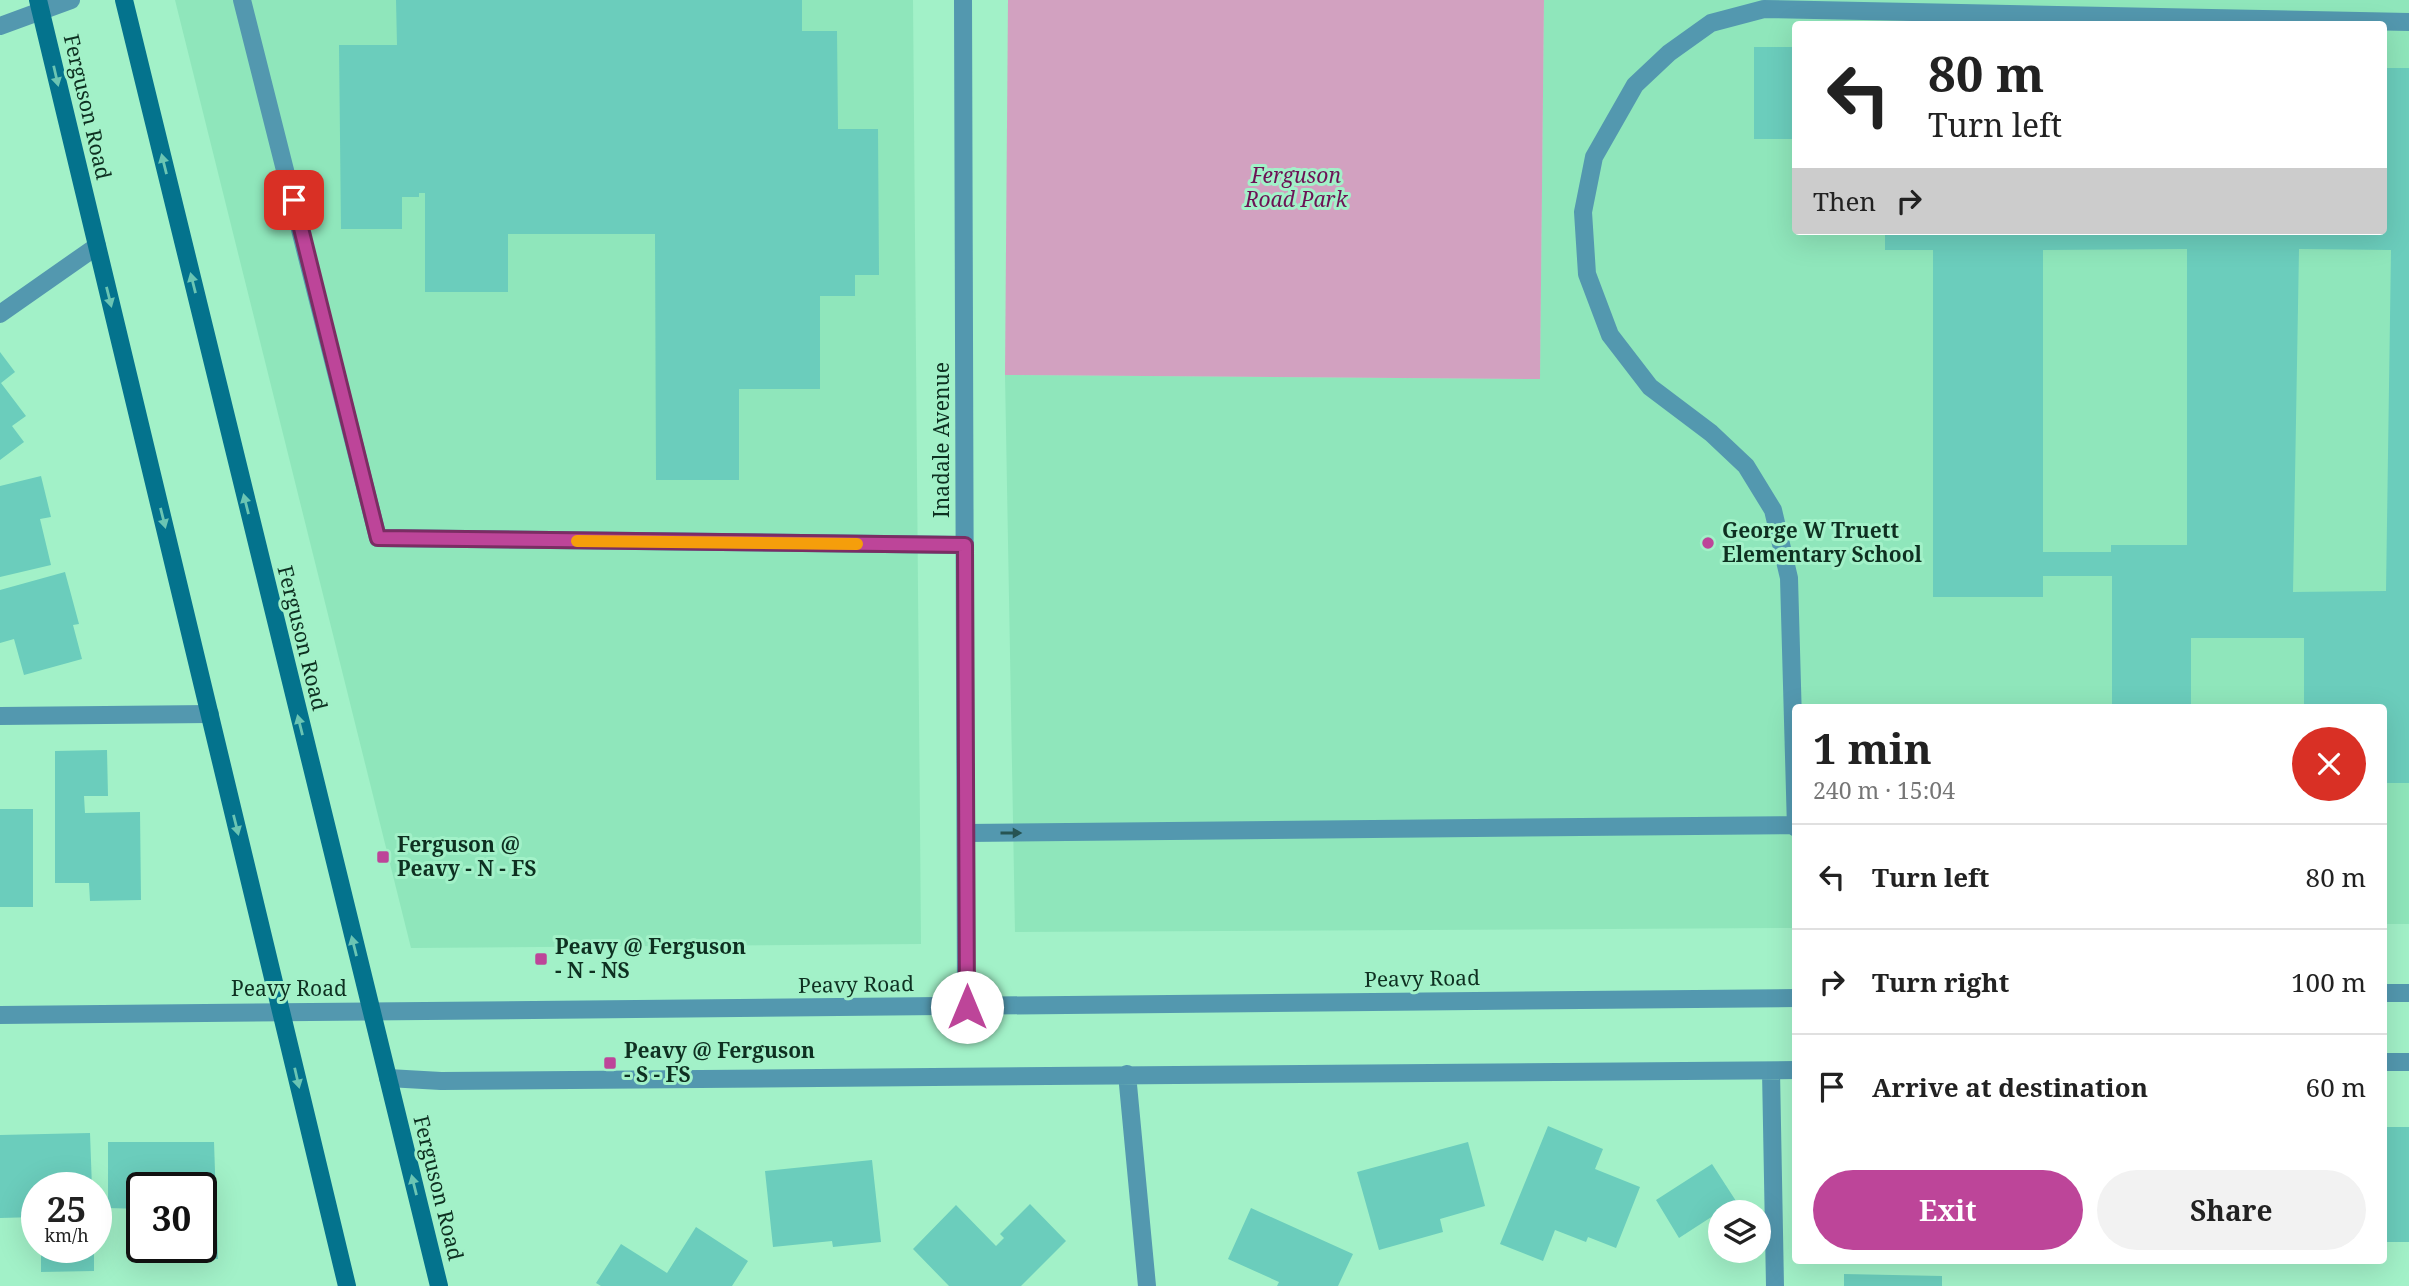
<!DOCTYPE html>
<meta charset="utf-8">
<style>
body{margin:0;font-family:"Noto Serif",serif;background:#f2f2f2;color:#222;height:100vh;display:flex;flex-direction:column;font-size:26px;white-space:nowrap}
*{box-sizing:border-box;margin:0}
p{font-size:23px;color:#767676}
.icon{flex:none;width:38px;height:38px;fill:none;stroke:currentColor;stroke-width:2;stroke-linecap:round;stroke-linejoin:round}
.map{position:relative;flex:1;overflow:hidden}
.panel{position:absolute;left:1792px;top:704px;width:595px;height:560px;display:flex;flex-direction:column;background:#fff;border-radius:7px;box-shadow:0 7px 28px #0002}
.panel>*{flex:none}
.top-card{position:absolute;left:1792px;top:21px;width:595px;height:214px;border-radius:7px;box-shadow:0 7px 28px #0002;background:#fff;color:#222;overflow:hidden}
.buttons{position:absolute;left:1708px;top:1200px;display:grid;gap:14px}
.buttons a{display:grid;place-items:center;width:63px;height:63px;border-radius:50%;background:#fff;box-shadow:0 7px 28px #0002;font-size:35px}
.speed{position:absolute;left:21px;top:1172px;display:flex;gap:14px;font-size:35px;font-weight:700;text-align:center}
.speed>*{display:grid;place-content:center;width:91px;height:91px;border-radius:50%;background:#fff;box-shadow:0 7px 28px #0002;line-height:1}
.speed small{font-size:18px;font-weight:400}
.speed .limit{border:4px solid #111;border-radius:10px;background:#fff;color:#111}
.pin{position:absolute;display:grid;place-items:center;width:60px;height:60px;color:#fff;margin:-30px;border-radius:14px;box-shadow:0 4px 10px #0006}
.me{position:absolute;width:77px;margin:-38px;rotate:0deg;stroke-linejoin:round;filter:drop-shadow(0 0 5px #0008)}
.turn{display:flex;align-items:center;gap:24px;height:147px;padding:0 21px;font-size:32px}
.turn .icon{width:91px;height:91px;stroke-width:2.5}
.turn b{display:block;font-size:49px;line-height:60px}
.then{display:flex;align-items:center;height:66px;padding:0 21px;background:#0003;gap:14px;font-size:26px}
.round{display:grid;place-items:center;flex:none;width:74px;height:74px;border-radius:37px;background:#f2f2f2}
.summary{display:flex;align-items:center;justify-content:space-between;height:119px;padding:0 21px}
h1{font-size:42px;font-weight:700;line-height:52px}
.primary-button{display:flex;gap:14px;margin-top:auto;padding:14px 21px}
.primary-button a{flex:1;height:80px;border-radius:42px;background:#bd4599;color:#fff;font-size:28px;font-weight:700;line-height:80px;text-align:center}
.primary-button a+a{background:#f2f2f2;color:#222}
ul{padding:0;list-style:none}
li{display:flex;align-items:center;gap:21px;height:105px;padding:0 21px;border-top:2px solid #e0e0e0}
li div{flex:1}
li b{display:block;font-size:26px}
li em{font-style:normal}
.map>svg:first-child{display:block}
.built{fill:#8fe6bb;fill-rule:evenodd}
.green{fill:#d2a1c0}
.building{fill:#6bcdbc;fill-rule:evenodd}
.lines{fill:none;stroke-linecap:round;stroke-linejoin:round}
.service{stroke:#5398af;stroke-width:18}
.minor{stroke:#5398af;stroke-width:18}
.tertiary{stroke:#5398af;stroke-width:18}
.secondary{stroke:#04738d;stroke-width:18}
.oneway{fill:#6bc5b3}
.oneway2{fill:#265453}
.route-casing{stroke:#7b2d63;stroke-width:18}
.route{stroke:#bd4599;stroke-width:12}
.slow{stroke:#f59e0b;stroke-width:12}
.poi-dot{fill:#bd4599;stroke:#a2f1c8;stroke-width:2.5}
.labels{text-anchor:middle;stroke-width:6;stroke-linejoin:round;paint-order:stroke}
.street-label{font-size:21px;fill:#0e3021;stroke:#a2f1c8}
.park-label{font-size:21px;font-style:italic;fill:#6d1255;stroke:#a2f1c8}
.poi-label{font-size:21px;font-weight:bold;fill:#0e3021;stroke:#a2f1c8;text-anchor:start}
</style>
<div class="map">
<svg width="2409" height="1286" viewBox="0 0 2409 1286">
<rect width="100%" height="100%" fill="#a2f1c8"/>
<!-- built -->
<path class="built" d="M175,0H913L921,944L411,948Z
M1544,0H2409V924H2384V707H1796L1795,928L1015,932L1005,375L1540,379ZM1796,24H2384V231H1796Z"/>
<!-- green -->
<path class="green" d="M1008,0H1544L1540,379L1005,375Z"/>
<!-- building -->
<path class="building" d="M396,0H802V31H837L838,129H878L879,275H855V296H820V389H739V480H656L655,234H508V292H425V193H419V197H402V229H341L339,45H397Z
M1754,47H1796V139H1754Z
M2384,68H2409V783H2384V707H2304V638H2191V707H2112V576H2043V597H1933V250H1885V231H2384ZM2187,249V545H2111V552H2043V250ZM2299,249L2391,250L2386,591L2293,592Z
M0,352L15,372L1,383L26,416L12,426L24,442L0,460Z
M41,476L51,517L40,519L51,565L0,577V486Z
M65,572L79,624L73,625L82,659L24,675L14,639L0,643V590Z
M107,750L108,796H84L85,813L140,812L141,900L90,901L89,883H55V751Z
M0,809H33V907H0Z
M1548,1126L1603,1149L1595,1169L1640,1187L1616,1248L1588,1237L1586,1242L1555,1230L1543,1261L1500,1244Z
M2384,1127H2409V1242H2384Z
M90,1133L92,1188H37V1217L0,1218V1135Z
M108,1142H214L218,1259H167V1248H201V1188H142V1209L108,1208Z
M1468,1142L1485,1206L1440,1219L1443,1232L1379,1250L1357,1172Z
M872,1160L881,1242L833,1247L832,1241L773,1247L765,1171Z
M1712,1164L1736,1201L1679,1238L1656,1200Z
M1030,1204L1066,1241L1021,1286H949L913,1249L956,1205L996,1246L1004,1238L1000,1234Z
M1251,1208L1353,1254L1338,1286H1277L1279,1282L1228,1259Z
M696,1227L748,1261L732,1286H601L596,1283L621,1244L667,1273Z
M41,1248H94V1271L41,1272Z
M1844,1274L1942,1276V1286H1844Z"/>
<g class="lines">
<!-- service -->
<path class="service" d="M242,0L378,538L965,545
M0,314L97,246
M0,716L210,714
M1796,828L1789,578L1773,510L1746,466L1711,433L1650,387L1610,335L1587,274L1583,212L1594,157L1635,85L1669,53L1711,23L1764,9L2409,22
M966,833L1794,825
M2384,1062H2409
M1771,1071L1775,1286
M1127,1074L1147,1286
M388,1078L441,1081L1796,1070"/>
<!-- minor -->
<path class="minor" d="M963,0L966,1007
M0,26L71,0"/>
<!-- tertiary -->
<path class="tertiary" d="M2384,993H2409
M0,1015L1796,998"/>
<!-- secondary -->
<path class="secondary" d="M38,0L347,1286
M124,0L439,1286"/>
</g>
<!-- one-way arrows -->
<defs><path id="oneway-solid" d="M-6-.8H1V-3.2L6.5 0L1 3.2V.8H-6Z" transform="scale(1.75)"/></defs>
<g class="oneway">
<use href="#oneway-solid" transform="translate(56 76) rotate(77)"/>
<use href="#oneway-solid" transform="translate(164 164) rotate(-104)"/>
<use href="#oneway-solid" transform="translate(193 283) rotate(-104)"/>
<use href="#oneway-solid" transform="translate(109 297) rotate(76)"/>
<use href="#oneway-solid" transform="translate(246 504) rotate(-104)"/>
<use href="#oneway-solid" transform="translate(163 518) rotate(76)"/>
<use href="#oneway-solid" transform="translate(300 725) rotate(-104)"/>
<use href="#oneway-solid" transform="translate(236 825) rotate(76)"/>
<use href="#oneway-solid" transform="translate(354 946) rotate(-104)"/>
<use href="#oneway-solid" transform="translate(297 1078) rotate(77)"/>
<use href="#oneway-solid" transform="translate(414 1185) rotate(-104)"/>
</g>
<use class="oneway2" href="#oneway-solid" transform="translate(1011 833)"/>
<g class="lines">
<defs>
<path id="route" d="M294,200L378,538L965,545L967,1007"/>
</defs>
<!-- route casing -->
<use href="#route" class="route-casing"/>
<!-- route -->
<use href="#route" class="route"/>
<!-- slow -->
<path class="slow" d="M577,541L857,544"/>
</g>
<!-- markers -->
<g class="poi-dot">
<circle cx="1708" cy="543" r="7"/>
<rect x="376" y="850" width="14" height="14" rx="3.5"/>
<rect x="534" y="952" width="14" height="14" rx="3.5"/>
<rect x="603" y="1056" width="14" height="14" rx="3.5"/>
</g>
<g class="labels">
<!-- street labels -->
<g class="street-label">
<text transform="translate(87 107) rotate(77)" y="7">Ferguson Road</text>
<text transform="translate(942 440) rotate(-90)" y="7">Inadale Avenue</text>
<text transform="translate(302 638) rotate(76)" y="7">Ferguson Road</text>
<text transform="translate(1422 979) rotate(-1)" y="7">Peavy Road</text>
<text transform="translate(856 985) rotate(-1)" y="7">Peavy Road</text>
<text x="289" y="996">Peavy Road</text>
<text transform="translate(438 1188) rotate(76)" y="7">Ferguson Road</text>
</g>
<!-- park labels -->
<g class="park-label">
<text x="1296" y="183">Ferguson<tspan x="1296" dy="24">Road Park</tspan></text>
</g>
<!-- poi labels -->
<g class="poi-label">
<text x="1722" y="538">George W Truett<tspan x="1722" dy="24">Elementary School</tspan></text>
<text x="397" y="852">Ferguson @<tspan x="397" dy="24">Peavy - N - FS</tspan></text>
<text x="555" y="954">Peavy @ Ferguson<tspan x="555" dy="24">- N - NS</tspan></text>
<text x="624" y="1058">Peavy @ Ferguson<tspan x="624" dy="24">- S - FS</tspan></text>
</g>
</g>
</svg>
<div class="buttons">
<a><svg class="icon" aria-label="layers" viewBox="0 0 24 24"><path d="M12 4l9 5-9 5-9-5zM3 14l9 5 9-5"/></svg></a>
</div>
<div class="speed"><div>25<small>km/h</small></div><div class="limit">30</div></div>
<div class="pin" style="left:294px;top:200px;background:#d93025"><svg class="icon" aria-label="arrive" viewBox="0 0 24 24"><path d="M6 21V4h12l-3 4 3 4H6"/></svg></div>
<svg class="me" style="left:967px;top:1007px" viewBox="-20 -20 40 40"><circle r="19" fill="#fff"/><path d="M0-13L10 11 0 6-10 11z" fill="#bd4599"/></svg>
<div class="top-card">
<div class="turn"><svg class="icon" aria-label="left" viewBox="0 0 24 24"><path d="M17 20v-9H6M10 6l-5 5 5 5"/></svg><div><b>80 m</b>Turn left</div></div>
<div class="then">Then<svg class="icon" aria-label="right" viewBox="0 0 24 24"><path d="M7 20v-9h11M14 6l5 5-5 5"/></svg></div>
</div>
<section class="panel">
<div class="summary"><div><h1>1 min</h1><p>240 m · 15:04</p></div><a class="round" style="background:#d93025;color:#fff"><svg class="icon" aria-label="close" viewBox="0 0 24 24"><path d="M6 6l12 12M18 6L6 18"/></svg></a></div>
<ul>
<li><svg class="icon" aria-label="left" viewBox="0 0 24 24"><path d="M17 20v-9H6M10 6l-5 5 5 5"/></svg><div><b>Turn left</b></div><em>80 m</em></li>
<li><svg class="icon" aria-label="right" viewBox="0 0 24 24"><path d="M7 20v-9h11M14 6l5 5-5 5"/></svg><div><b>Turn right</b></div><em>100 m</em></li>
<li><svg class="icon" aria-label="arrive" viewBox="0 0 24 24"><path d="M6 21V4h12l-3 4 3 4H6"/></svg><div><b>Arrive at destination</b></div><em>60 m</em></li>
</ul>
<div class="primary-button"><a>Exit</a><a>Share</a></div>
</section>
</div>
